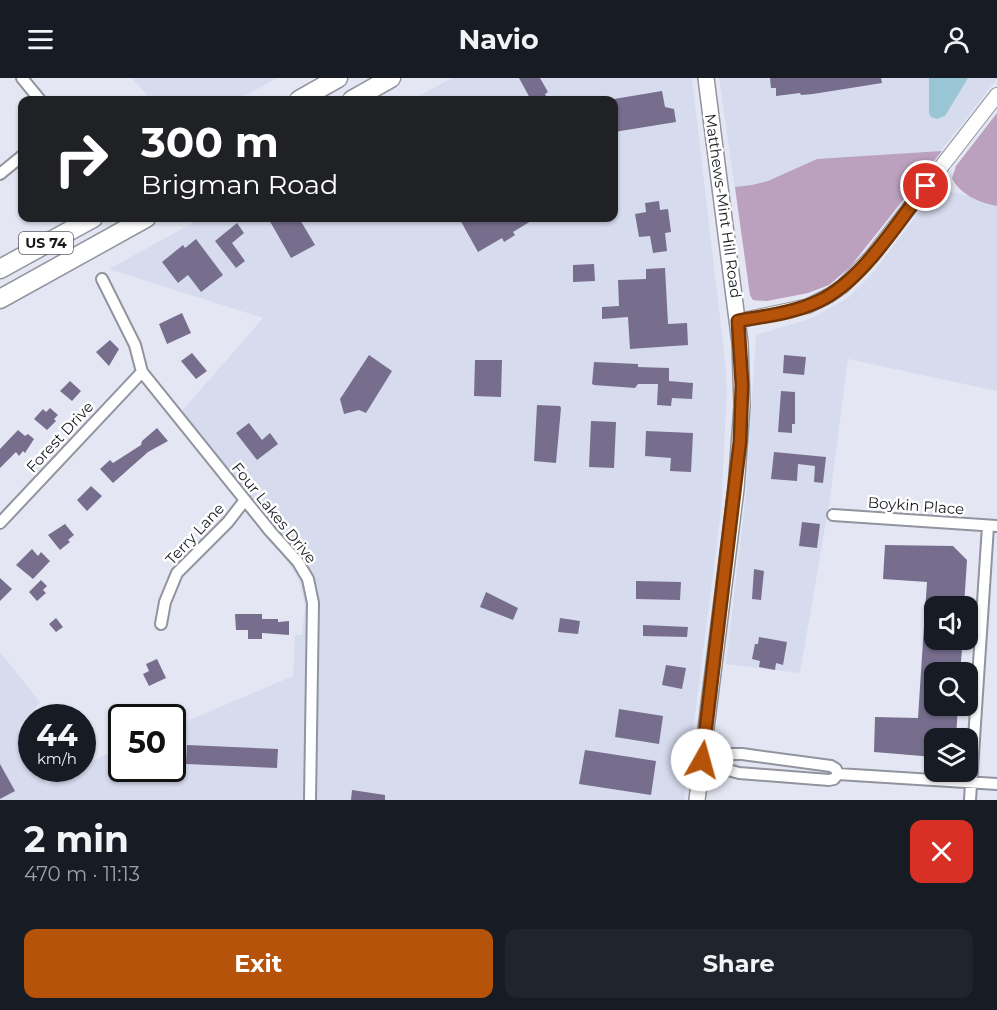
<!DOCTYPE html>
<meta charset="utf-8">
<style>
body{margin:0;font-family:Montserrat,sans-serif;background:#20242c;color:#f1f3f6;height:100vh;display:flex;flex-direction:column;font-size:22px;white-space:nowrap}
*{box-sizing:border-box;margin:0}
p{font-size:20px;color:#9ea1a6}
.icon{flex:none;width:33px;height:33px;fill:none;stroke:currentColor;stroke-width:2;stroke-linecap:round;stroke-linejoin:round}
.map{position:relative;height:722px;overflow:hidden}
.side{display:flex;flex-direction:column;background:#171b24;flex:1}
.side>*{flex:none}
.hud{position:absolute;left:18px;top:18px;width:600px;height:126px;border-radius:12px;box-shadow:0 2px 4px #0004;background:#202124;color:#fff;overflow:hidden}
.buttons{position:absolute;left:924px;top:518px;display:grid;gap:12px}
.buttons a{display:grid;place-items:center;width:54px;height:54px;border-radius:12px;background:#171b24;box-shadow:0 2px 4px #0004;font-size:30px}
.speed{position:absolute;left:18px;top:626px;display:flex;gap:12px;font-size:30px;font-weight:700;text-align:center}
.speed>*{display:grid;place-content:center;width:78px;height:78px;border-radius:50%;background:#171b24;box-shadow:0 2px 4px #0004;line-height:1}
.speed small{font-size:15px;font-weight:400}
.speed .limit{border:3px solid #111;border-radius:9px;background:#fff;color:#111}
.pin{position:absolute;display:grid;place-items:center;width:51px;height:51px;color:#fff;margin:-26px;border:3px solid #fff;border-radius:50%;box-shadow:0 2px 6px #0007}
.me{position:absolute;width:66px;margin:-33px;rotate:7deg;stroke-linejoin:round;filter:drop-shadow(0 0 4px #0008)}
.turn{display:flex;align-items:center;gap:21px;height:126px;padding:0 24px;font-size:27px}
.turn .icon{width:78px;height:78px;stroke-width:2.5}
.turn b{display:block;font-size:42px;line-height:51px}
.round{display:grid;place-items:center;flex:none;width:63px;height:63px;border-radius:12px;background:#20242c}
.summary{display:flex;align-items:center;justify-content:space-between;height:102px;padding:0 24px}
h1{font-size:36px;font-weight:700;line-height:45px}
.action{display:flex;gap:12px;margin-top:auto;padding:12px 24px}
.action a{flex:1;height:69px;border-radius:12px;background:#b45309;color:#fff;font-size:24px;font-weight:700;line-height:69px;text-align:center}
.action a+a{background:#20242c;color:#f1f3f6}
header{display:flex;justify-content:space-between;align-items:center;height:78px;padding:0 24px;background:#171b24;font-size:27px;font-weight:700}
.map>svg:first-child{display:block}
.built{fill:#d6dbee}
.forest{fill:#bca1be}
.water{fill:#9ac5d5}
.building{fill:#776e8e}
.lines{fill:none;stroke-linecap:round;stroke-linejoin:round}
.minor-casing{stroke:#91949e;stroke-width:14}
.tertiary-casing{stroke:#91949e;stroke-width:16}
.secondary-casing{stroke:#91949e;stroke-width:18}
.trunk-casing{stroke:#91949e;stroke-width:21}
.minor{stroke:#fff;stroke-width:10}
.tertiary{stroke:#fff;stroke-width:14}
.secondary{stroke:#fff;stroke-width:15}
.trunk{stroke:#fff;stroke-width:18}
.route-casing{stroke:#753606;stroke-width:15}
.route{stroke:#b45309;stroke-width:10}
.labels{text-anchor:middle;stroke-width:5;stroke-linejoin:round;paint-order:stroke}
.shield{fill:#fff;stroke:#5e5f62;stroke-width:1.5}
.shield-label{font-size:14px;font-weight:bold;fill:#191a1e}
.street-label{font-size:15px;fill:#191a1e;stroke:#fff}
</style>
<header><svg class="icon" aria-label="menu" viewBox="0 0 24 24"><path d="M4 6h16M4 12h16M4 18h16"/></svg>Navio<svg class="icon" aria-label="person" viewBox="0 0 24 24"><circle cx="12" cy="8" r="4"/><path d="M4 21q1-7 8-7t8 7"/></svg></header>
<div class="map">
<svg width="997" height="722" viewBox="0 0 997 722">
<rect width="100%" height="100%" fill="#e4e7f3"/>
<!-- built -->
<path class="built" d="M132,0H277L237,22H151Z
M452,0H692L725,283L727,312L721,434L684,722H0V574L40,624L18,649L31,676L32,690H39L47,707L73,691L82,690L83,687L121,670L122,690H172L173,649L293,598L295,557H302L305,528L299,502L285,479L175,341L263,240L109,191L202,140H614V22H411Z
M719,0H997V1L850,189L829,207L808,215L758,224L753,222L750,217Z
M937,111L997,124V313L848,281L830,420L800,595L726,586L746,415L756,257L812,240L849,219L870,198Z"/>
<!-- forest -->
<path class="forest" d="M997,35V128C980,125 959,116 952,100L956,88Z
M942,73L850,189L829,207L808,215L767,223L753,222L750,217L735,109L752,107L768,103L817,81Z"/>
<!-- water -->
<path class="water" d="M929,0H968L945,38L937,41L931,39L929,35Z"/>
<!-- building -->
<path class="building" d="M519,0H540L548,14L545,16L548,22H531Z
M770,0H881L882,5L813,16L801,17L800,15L776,18V10H771Z
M662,13L665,29L674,31L676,44L614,54V21Z
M659,123L660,132L668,131L671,154L665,155L667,173L653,175L650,158L639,159L635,136L646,134L645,125Z
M268,140H299L315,167L291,180Z
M459,140H536L513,154L515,157L504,164L502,160L478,174Z
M237,145L244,155L232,165L245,183L236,190L215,163Z
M196,161L223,197L201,214L188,197L178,205L162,184L183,167L185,170Z
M594,186L595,203L573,204V187Z
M665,190L668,246L687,245L688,267L630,271L628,239L602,241V229L619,228L618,202L646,201V191Z
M182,235L191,255L167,266L159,246Z
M110,262L119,271L109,288L96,274Z
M192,275L207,293L196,301L181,283Z
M369,277L392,293L366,335L359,332L344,336L340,321Z
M784,277L806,279L804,297L783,295Z
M475,282H502L501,319L474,318Z
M594,284L638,286V289L669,290V303L693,305L692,321L672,320L671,328L657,327L658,306H638L635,310L594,307L592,306Z
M70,303L81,313L72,323L60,313Z
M781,313L795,314V346H792V355L778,354Z
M537,327L560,328L561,330L556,385L534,383Z
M50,330L58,337L54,341L56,343L47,352L34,341L43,331L46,334Z
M591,343L616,344L614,390L589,389Z
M249,345L262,362L270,355L278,366L257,382L236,355Z
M157,350L168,363L148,374L113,405L100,391L110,382L113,385L141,367L142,363Z
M18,352L25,358L28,356L34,361L25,375L23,373L19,378L16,374L0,390V371Z
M646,353L693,355L691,394L670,393L671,380L645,378Z
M774,374L826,379L823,405L814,404L815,388L798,386L797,403L771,401Z
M91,408L102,418L87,433L77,422Z
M802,444L820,446L817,470L799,468Z
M65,446L74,457L68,462L70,464L60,472L48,457Z
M885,467L953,468L967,482L964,528H934V561H963L960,594H934V627H958L956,660H934V679L874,674L875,639L918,640L922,578L927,504L883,501Z
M32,471L38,478L41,474L50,483L33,501L16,487Z
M754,491L764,493L761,522L752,521Z
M0,500L12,511L0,523Z
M41,502L47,508L43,512L46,515L37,523L29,514Z
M636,503L681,504L680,522L636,521Z
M486,514L518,530L513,542L480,529Z
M235,536H262V541H278V544L289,543V557L262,555V561H248V552H236Z
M56,540L63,549L56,554L49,546Z
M560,540L580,543L578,556L558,554Z
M643,547L688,549L687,559L643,558Z
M759,559L787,564L783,587L776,585L775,592L759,589L760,583L752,581L755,566H758Z
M157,581L166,600L149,608L143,596L149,593L146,586Z
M666,587L686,590L682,611L662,607Z
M619,631L663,638L659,666L615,659Z
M187,667L278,671L277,690L186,686Z
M585,672L656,683L651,717L579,706Z
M0,686L15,713L0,721Z
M352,712L385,717V722H351Z"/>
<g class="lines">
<defs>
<path id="minor" d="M22,0L40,22
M0,96L22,78
M102,201L135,267L142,294L270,453L298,484L308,501L313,525L310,722
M833,437L997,448
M0,445L142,294
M161,546L165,524L177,495L228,444L245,422
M702,682L718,683L728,692L739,695L829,702L834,701L838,696L997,706
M718,683L729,676H742L831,688L836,691L838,696
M970,722L988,448"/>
<path id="tertiary" d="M738,243L808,228L830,217L843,208L872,178L997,17"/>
<path id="secondary" d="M697,722L736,411L742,328L740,265L706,0"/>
<path id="trunk" d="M299,22L338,0
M352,22L391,0
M0,191L93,140
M0,221L146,140"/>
</defs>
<!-- minor casing -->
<use href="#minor" class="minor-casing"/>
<!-- tertiary casing -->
<use href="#tertiary" class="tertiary-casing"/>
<!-- secondary casing -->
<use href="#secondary" class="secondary-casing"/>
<!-- trunk casing -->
<use href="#trunk" class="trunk-casing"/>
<!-- minor -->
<use href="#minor" class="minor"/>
<!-- tertiary -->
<use href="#tertiary" class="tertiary"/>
<!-- secondary -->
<use href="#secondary" class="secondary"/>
<!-- trunk -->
<use href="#trunk" class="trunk"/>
</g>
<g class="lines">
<defs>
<path id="route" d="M702,682L740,364L742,307L738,243C765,238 794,235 819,223C862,203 897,145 926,108"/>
</defs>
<!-- route casing -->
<use href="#route" class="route-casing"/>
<!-- route -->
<use href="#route" class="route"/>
</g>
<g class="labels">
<!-- shield labels -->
<rect class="shield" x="19" y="154" width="54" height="22" rx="4.5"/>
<g class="shield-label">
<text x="46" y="170">US 74</text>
</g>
<!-- street labels -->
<g class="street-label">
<text transform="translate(723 128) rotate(82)" y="5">Matthews-Mint Hill Road</text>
<text transform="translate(60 359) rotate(-47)" y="5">Forest Drive</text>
<text transform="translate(916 428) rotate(4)" y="5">Boykin Place</text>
<text transform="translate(274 435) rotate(51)" y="5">Four Lakes Drive</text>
<text transform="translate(195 456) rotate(-47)" y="5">Terry Lane</text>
</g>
</g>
</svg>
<div class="buttons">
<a><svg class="icon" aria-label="sound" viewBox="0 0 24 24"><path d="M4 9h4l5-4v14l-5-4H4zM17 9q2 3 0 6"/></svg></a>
<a><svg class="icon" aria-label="search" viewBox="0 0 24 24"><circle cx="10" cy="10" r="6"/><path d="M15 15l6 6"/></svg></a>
<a><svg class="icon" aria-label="layers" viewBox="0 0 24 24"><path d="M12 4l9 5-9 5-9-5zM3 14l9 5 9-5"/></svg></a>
</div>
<div class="speed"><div>44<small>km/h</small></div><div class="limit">50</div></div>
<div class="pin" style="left:926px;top:108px;background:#d93025"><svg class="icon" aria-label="arrive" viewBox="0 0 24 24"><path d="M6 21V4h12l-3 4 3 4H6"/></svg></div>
<svg class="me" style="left:702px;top:682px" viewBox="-20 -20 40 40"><circle r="19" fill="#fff"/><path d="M0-13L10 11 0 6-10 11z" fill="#b45309"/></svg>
<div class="hud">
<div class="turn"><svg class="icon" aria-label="right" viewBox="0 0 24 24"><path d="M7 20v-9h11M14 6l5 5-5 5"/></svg><div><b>300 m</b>Brigman Road</div></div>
</div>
</div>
<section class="side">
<div class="summary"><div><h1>2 min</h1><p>470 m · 11:13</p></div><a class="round" style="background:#d93025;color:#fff"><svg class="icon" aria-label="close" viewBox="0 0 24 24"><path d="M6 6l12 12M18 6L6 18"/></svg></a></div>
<div class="action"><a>Exit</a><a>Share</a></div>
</section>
